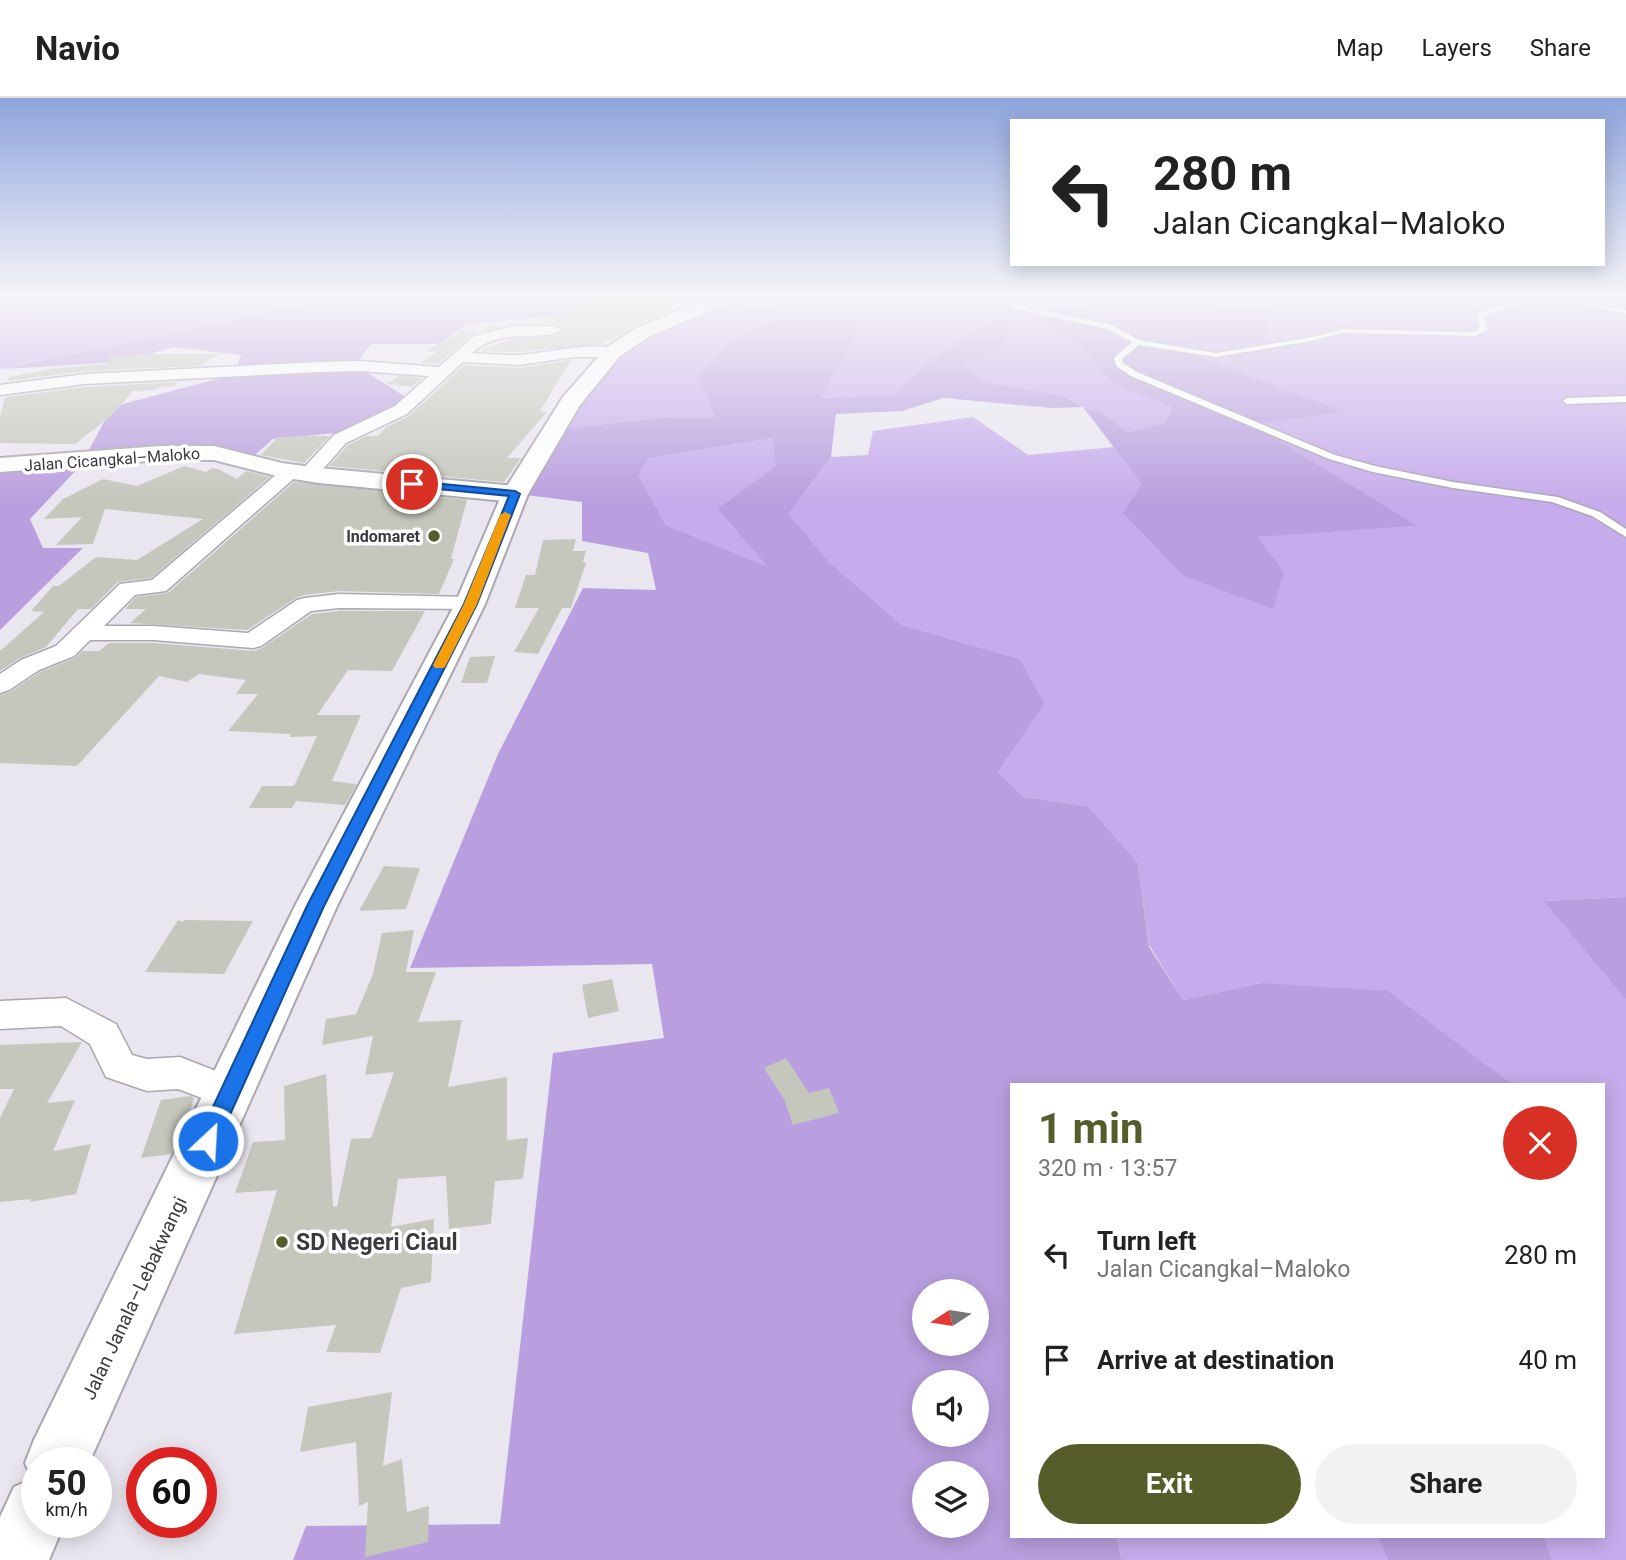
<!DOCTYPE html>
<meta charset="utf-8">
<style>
body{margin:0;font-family:Roboto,sans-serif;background:#f2f2f2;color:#222;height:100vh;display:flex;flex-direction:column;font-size:26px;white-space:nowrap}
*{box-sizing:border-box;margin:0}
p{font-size:23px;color:#767676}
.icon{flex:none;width:38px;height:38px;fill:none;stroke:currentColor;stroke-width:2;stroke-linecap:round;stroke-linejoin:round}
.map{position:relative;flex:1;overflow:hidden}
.side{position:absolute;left:1010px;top:985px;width:595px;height:455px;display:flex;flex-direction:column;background:#fff;border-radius:0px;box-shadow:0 4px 18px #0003}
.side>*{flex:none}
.top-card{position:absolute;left:1010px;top:21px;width:595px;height:147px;border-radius:0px;box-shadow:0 4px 18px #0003;background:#fff;color:#222;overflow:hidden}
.needle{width:46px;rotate:258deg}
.fabs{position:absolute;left:912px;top:1181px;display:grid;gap:14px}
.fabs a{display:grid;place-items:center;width:77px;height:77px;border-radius:50%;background:#fff;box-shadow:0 4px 18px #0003;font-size:35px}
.speed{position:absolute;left:21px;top:1349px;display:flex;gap:14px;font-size:35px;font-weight:700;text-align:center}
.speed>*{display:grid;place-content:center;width:91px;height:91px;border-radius:50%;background:#fff;box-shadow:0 4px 18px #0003;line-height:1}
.speed small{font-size:18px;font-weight:400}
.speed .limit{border:10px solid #d22;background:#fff;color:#111}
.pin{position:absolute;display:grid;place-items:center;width:60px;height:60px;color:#fff;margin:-30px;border:4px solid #fff;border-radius:50%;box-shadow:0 2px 7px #0007}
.me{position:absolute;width:77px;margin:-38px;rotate:25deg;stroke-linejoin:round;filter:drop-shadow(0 0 5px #0008)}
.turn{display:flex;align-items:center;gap:24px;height:147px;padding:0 28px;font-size:32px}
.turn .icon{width:91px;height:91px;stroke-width:2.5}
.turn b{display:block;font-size:49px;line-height:60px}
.round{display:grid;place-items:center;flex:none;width:74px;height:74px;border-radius:37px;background:#f2f2f2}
.overview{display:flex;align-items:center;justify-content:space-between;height:119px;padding:0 28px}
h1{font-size:42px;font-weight:700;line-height:52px;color:#575c2b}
.cta{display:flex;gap:14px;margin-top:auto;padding:14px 28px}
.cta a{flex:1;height:80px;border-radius:42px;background:#575c2b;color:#fff;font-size:28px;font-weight:700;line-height:80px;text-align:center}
.cta a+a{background:#f2f2f2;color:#222}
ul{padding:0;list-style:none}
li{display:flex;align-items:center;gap:21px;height:105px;padding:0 28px}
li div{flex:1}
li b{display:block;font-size:26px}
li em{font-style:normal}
header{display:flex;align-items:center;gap:42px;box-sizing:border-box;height:98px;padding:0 35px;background:#fff;border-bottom:2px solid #e0e0e0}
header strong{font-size:33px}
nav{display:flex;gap:38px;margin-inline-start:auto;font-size:24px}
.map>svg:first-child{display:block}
.green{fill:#c6acec}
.forest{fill:#b99fdf;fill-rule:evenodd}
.building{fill:#c5c7bd}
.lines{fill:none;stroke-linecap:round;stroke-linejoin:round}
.service-casing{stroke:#aba7b1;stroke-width:3}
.minor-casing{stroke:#aba7b1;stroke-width:3}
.tertiary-casing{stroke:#aba7b1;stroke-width:4}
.primary-casing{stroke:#aba7b1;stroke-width:4}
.service{fill:#fff;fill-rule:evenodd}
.minor{fill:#fff;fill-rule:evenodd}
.tertiary{fill:#fff;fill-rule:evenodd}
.primary{fill:#fff;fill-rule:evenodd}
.route{fill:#1a73e8;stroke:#114b97;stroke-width:2}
.slow{fill:#f59e0b}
.poi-dot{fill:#575c2b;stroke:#fff;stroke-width:2.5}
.labels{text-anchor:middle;stroke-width:7;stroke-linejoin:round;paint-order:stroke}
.far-street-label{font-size:16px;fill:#3b393d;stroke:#fff}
.far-poi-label{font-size:16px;font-weight:bold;fill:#3b393d;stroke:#fff;text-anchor:end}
.street-label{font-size:19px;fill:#3b393d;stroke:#fff}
.near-poi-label{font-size:23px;font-weight:bold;fill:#3b393d;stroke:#fff;text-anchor:start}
</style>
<header>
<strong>Navio</strong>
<nav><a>Map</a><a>Layers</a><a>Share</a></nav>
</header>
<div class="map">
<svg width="1626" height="1462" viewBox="0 0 1626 1462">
<rect width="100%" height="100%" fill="#eae6f0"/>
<!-- green -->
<path class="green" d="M139,199H337L0,271V228L125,207Z
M1216,199H1291L1292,200L1253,213L1222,210Z
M1315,199H1468L1506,210L1526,203L1511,199H1626V799L1545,803L1626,902V1462H1552L1544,1439L1603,1438V987H1500L1260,885L1183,902L1149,847L1138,765L1088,708L1024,699L998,674L1045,606L1020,561L902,527L829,464L789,416L831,359L868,357L873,333L973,319L1028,357L1115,349L1143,386L1257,439L1415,428L1250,326L1341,314L1180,252L1194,244L1262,243L1270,221L1308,213Z
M725,201L762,211L776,221L729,244L717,319L658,320L563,331L618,253Z
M942,203L991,224L931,261L893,297L821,300L859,233L851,211Z
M1040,226L1078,246L1113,286L1172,309L1166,326L1128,334L1098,314L1083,309L1065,297L985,284L964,266L1000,252L1013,228Z
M773,340L777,368L769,470L666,427L639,378L649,360Z
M1116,1439H1377L1388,1462H1122Z"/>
<!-- forest -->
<path class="forest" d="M0,199H139L125,207L0,228Z
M337,199H574L564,217L468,226L438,246H371L355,267L406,299L378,331L273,341L247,364L201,359L81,367L30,421L43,450H83L0,532V371L19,373L81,367L112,309L235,276L241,257L173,249L122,264L2,271Z
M799,199H1008L1040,213L1104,203L1101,199H1216L1222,210L1253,213L1291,199H1315L1308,213L1270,221L1263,243L1194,244L1181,252L1343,314L1251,326L1417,428L1258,439L1284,475L1273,511L1184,478L1123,415L1142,386L1083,309L1051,310L944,300L902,313L836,316L831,359L789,416L829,464L902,527L1020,561L1045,606L998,674L1024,699L1088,708L1138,765L1149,849L1183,902L1260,885L1388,893L1509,984V987H1012V1438L1116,1439L1122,1462H293L306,1428L500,1426L553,955L664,940L652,866L410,870L498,656L583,490L656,492L648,455L582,443V404L518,396L563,331L658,320L716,319L699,280L729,244L775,221L762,211ZM942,203L991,224L931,261L893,297L821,300L859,233L852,211ZM1040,226L1078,246L1113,286L1172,309L1166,325L1128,334L1099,314L1083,309L1064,297L985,284L965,266L1000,252L1013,228ZM773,340L776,368L718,411L768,469L666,427L639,378L649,360ZM924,1194H976V1246H924ZM924,1284H976V1337H924ZM924,1376H976V1428H924Z
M1626,799V902L1544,803Z
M1377,1439H1544L1552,1462H1388Z"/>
<!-- building -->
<path class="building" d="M592,199H680L666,215L633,228L611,243H605L603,246L517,254L480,253L510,241L555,238L563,233L562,230L554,225H543Z
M490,227L504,228L472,236L438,266L420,265L438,253L424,254L465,231L483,233Z
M139,256H218L199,268L85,273L8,283L9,279L56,270L109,266L111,259Z
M571,262L540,313L547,314L507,360H521L504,384L329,368L348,347L366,338H378L386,329L409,318L464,267L519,270Z
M399,278L423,280L412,289L387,286Z
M178,284L174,288L160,289L156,292L133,293L111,318L75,346L0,345V319L5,299L85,289Z
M313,338H330L304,365L261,357L278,339Z
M184,368L206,374L212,370L218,371L237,381L246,373L270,379L151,480L118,484L91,511H78L46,549L20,560L0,573V553L44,514L31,513L53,488H59L96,459L137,462L203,421L105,411L93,446L56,447L82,419L44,421L63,401L103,381L137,388Z
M294,384L467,402L451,461H454L439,496L339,493L305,497L296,500L247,532L130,525L146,511H125L136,499L168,495Z
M576,441L573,453H586L583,464L586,465L571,510H562L538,556L514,554L539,510H515L526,477H535L543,442Z
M339,513H425L392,573L348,572L317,617H361L332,683L357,686L345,707L296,703L292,710H249L262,688H294L317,638L290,639L291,636L228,633L258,596H236L246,582L199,576L187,584L159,578L77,668L0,665V597L10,594L40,574L75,560L82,553H99L109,545H154L254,553L262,550L312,516Z
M495,558L487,585H461L470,559Z
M384,768L420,770L406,811L359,813Z
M178,822L183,824L184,822L253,823L224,876L145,874Z
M414,832L406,874H436L418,924L462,922L448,989L507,979V1042L528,1040L523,1081L495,1083L491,1126L449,1131L446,1078L398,1081L391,1129L434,1121L431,1184L401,1190L380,1255L326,1254L336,1227L234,1236L277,1092L235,1095L253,1044L285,1042L284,988L326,976L333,1108L337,1109L351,1041L371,1040L394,974L365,977L373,938L322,947L326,921L356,916L373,876L382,835Z
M612,881L619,913L588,920L582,887Z
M82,944L47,1005L75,1002L53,1053L91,1046L76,1096L30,1104L31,1101L0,1104V1020L14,991H0V947Z
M786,960L809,995L829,990L839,1015L793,1027L784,1001L764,970Z
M190,998L194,1000L188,1020L171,1056L141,1060L161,1002Z
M392,1294L383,1368L402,1361L407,1414L429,1408L428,1444L365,1459L368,1404L359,1408L356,1344L300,1354L308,1309Z"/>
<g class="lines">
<defs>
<path id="service" d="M996,199H1005L1021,207L1112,227L1139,242L1216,255L1312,239L1343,231L1474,234L1480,230L1477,215L1529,199H1539L1484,218L1488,231L1476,238L1343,235L1312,243L1216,259L1139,247L1122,261L1123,265L1137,274L1335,357L1375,368L1453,384L1558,399L1600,414L1626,431V439L1592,418L1552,404L1453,390L1373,374L1329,361L1131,278L1116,268L1114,260L1132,244L1107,231L1016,211Z
M1548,199H1561L1626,212V216Z
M1626,298V304L1567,306L1563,303L1567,300Z"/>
<path id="minor" d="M513,228H554L561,232C546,245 503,227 472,255C487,256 502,257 517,257C539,257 605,240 621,254L613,259H574L519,267L463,264L407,316L346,345L315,380L308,382L299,376L166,493L135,497L104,528H154L248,535L297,502L305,500L339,496L470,499L478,501L481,506L478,511L339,510L311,513L261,548L253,550L154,542H90L74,558L39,572L9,592L0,595V576L21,562L56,548L120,486L152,482L284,370L291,368L300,374L334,337L395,308L429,278L359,273L320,274L85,286L0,297V287L85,276L320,264L359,263L439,269L474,238Z
M66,900L116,926L132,957L147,961L180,959L244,984L250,995L244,1006L231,1011L178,991L147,993L106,979L90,946L61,928L0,931V903Z"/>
<path id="tertiary" d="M161,348H214L282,365L319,370L515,388L524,391L528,396L524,401L515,404L319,385L281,379L214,362H161L0,374V360Z"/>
<path id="primary" d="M712,199H736L733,203L650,238L620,258L580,307L528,396L485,506L337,808L89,1365H37V1424H65L49,1462H0V1419L14,1389L32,1381L25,1365L34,1342L295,808L455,506L502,396L563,299L606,250L636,230Z"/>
</defs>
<!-- service casing -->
<use href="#service" class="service-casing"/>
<!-- minor casing -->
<use href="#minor" class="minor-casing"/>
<!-- tertiary casing -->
<use href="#tertiary" class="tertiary-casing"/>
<!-- primary casing -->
<use href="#primary" class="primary-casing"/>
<!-- service -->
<use href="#service" class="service"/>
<!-- minor -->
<use href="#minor" class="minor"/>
<!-- tertiary -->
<use href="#tertiary" class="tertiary"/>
<!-- primary -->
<use href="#primary" class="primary"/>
</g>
<!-- sky -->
<linearGradient id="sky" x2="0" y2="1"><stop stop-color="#8ea4dd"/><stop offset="0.49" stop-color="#f6f4f8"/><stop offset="1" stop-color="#f6f4f8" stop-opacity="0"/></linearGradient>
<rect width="1626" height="404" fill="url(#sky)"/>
<!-- route -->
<path class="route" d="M412,383L515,393L520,396L477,506L324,808L215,1050L208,1053L200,1050L197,1043L307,808L464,506L509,398L408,388L406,386Z"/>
<!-- slow -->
<path class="slow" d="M505,414L511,417L477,506L446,567L444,570H435L433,567L464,506L500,417Z"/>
<!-- markers -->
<g class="poi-dot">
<circle cx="434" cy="438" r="7"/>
<circle cx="282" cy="1144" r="7"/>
</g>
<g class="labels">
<!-- far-street labels -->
<g class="far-street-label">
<text transform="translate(112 361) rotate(-4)" y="6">Jalan Cicangkal–Maloko</text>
</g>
<!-- far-poi labels -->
<g class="far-poi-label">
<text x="420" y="444">Indomaret</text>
</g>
<!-- street labels -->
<g class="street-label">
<text transform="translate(134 1200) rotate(-65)" y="7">Jalan Janala–Lebakwangi</text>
</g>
<!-- near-poi labels -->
<g class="near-poi-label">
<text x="296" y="1152">SD Negeri Ciaul</text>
</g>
</g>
</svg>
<div class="fabs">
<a><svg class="needle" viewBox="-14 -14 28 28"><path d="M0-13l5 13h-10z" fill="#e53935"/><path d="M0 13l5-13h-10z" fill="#767676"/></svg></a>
<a><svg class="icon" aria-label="sound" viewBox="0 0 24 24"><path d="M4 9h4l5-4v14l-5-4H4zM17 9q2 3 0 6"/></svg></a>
<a><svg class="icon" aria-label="layers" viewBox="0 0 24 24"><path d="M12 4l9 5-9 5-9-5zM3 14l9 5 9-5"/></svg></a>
</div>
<div class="speed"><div>50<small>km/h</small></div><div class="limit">60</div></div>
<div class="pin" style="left:412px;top:386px;background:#d93025"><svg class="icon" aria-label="arrive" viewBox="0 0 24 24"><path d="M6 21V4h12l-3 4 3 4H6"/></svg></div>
<svg class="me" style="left:208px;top:1043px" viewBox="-20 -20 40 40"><circle r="17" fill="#1a73e8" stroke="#fff" stroke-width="3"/><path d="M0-11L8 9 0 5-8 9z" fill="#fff"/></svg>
<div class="top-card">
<div class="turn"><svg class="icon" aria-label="left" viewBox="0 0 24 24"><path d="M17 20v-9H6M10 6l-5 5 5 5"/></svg><div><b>280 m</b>Jalan Cicangkal–Maloko</div></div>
</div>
<section class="side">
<div class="overview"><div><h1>1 min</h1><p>320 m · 13:57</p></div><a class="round" style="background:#d93025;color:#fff"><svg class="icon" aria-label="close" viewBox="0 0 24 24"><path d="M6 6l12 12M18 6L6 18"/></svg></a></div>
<ul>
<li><svg class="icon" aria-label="left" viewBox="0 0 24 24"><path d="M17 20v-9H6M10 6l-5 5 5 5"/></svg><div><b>Turn left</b><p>Jalan Cicangkal–Maloko</p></div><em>280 m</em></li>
<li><svg class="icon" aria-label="arrive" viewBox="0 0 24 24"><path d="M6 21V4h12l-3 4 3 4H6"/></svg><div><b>Arrive at destination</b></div><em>40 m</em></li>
</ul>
<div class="cta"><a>Exit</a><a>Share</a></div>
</section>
</div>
